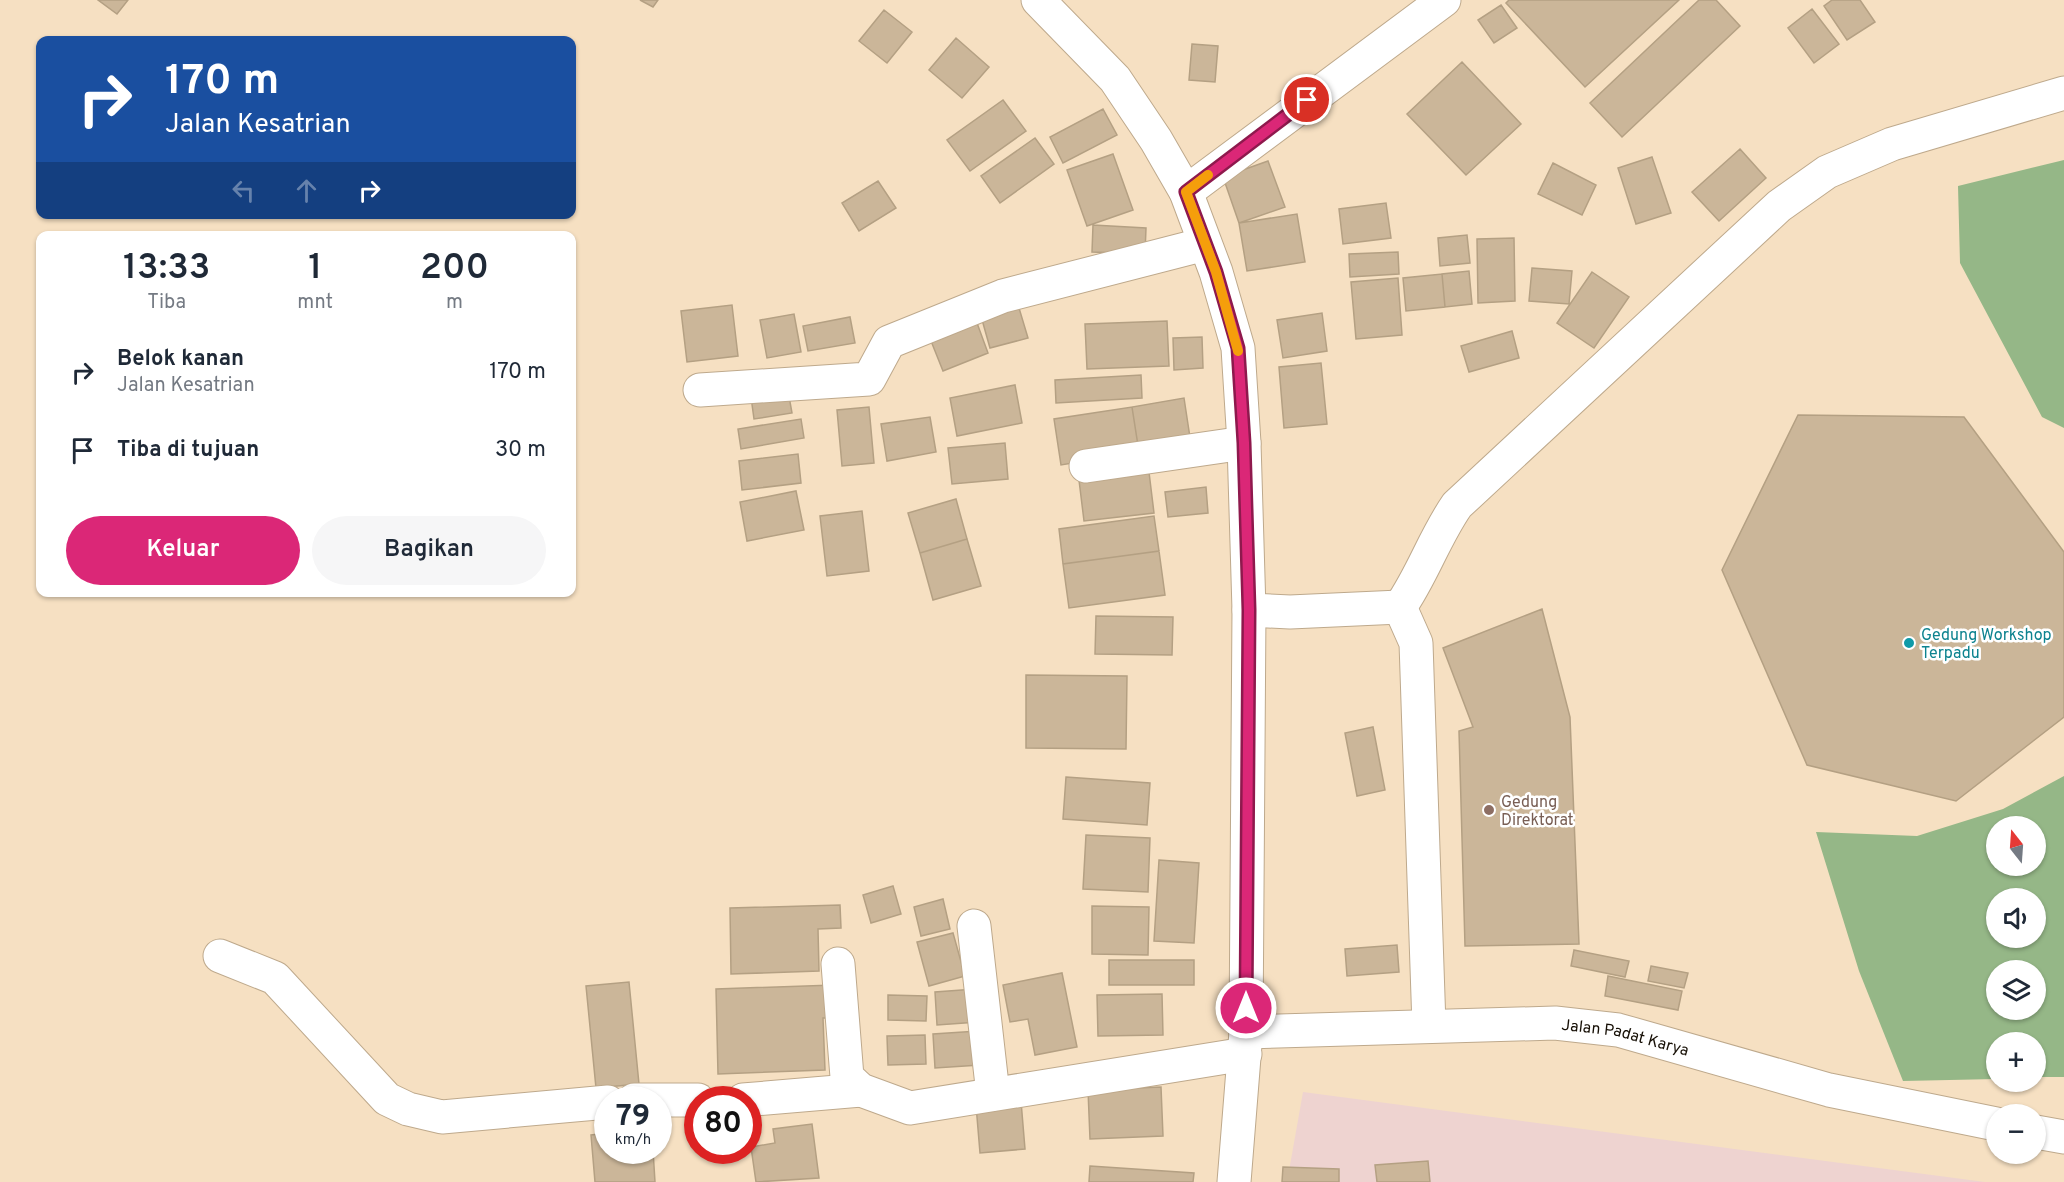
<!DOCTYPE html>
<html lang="id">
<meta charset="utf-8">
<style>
body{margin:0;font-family:Overpass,sans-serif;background:#f6f6f7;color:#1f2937;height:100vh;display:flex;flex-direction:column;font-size:22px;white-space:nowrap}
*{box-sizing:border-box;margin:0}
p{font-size:20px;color:#747a83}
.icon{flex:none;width:33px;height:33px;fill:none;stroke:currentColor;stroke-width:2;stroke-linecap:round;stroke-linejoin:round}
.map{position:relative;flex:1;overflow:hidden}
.drawer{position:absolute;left:36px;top:231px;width:540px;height:366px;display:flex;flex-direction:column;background:#fff;border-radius:12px;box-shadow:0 2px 4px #0004}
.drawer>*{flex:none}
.guide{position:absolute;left:36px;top:36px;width:540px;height:183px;border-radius:12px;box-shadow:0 2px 4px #0004;background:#1a4fa0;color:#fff;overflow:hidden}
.needle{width:39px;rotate:343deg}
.controls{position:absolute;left:1986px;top:816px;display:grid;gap:12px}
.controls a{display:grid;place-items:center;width:60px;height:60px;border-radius:50%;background:#fff;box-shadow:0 2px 4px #0004;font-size:30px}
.speed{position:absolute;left:594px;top:1086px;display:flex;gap:12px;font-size:30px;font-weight:700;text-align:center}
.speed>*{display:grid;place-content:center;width:78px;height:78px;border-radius:50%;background:#fff;box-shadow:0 2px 4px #0004;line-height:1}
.speed small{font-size:15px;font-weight:400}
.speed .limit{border:9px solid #d22;background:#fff;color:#111}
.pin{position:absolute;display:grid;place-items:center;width:51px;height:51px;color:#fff;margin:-26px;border:3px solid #fff;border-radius:50%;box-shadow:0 2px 6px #0007}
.me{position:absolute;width:66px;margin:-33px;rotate:0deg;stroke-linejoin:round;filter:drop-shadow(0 0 4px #0008)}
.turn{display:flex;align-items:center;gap:21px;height:126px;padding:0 30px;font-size:27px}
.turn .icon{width:78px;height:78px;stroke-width:2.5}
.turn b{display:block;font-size:42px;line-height:51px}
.lanes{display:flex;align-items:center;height:57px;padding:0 30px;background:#0003;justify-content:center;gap:30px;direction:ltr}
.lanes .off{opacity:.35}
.eta{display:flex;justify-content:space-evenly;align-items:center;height:102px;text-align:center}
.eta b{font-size:36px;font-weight:600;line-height:42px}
.cta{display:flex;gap:12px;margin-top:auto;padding:12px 30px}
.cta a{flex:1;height:69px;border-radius:36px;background:#db2777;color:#fff;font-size:24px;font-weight:600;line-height:69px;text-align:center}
.cta a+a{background:#f6f6f7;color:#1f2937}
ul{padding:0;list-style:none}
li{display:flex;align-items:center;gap:18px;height:78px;padding:0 30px}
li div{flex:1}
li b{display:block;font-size:22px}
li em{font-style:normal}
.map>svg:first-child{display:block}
.commercial{fill:#eed3d0}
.forest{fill:#95b787;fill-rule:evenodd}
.building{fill:#cbb699;stroke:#b4a083;stroke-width:1.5}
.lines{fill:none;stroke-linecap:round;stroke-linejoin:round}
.minor-casing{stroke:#bea98c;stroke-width:35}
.highway-casing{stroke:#bea98c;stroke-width:35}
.minor{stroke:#fff;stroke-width:33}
.highway{stroke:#fff;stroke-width:33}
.route-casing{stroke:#8e194d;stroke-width:15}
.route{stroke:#db2777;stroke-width:10}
.slow{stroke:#f59e0b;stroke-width:10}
.culture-dot{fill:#0f9aa8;stroke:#fff;stroke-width:2}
.education-dot{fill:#8d6e63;stroke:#fff;stroke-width:2}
.labels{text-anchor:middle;stroke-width:5;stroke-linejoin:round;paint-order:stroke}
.culture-label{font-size:16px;fill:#0d838f;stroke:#fff;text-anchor:start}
.education-label{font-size:16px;fill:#785e54;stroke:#fff;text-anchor:start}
.street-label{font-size:16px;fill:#150e04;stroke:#fff}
</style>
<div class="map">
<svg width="2064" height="1182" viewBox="0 0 2064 1182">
<rect width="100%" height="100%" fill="#f6e0c2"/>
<!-- commercial -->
<path class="commercial" d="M1303,1092L1985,1182H1287Z"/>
<!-- forest -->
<path class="forest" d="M2064,160V428L2042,417L1960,263L1958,186Z
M2064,776V1077H2036V1042H1996V1079L1903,1081L1859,971L1816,832L1917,836L2003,809ZM1996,826H2036V866H1996ZM1996,898H2036V938H1996ZM1996,970H2036V1010H1996Z"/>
<!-- building -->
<path class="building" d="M98,0H128L117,14Z
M640,0H658L653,7Z
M1509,0H1679L1585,87L1506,3Z
M1699,0H1716L1740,26L1622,137L1590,103Z
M1832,0H1860L1875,22L1847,40L1824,6Z
M1501,5L1517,28L1494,43L1478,20Z
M1812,9L1839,44L1814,63L1788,28Z
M884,10L912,32L887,63L859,41Z
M956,38L989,67L962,98L929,70Z
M1192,44L1218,46L1215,82L1189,80Z
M1462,62L1521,124L1466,175L1407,114Z
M1003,100L1026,131L970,171L947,140Z
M1103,109L1117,135L1063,163L1050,137Z
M1035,138L1054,164L1000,203L981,176Z
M1740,149L1766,178L1719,221L1692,192Z
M1113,154L1133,210L1087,226L1067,170Z
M1652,157L1671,213L1636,224L1618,168Z
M1268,161L1285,207L1239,223L1223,177Z
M1553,163L1596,185L1582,215L1538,194Z
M878,181L896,208L859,231L842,203Z
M1386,203L1391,238L1343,244L1339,209Z
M1297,214L1305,262L1247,271L1239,223Z
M1093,225L1146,228L1145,254L1092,252Z
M1467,235L1470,263L1440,266L1438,238Z
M1514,238L1515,301L1478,303L1477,239Z
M1398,252L1399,274L1350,277L1349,254Z
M1532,268L1572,271L1569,304L1529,301Z
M1469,271L1472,304L1445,307L1442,274Z
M1592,272L1629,297L1594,348L1557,323Z
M1442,274L1445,307L1406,311L1403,278Z
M1398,278L1402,335L1356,339L1351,282Z
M1016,298L1028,338L990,348L979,309Z
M732,305L738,356L687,362L681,311Z
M1322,313L1327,351L1283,358L1277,320Z
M794,314L801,352L767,358L760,320Z
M850,317L855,343L808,351L803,326Z
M1167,321L1169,366L1087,369L1085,324Z
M977,323L988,353L943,371L931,341Z
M1512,331L1519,358L1469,372L1461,346Z
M1202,337L1203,368L1174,370L1173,338Z
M1321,363L1327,424L1284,428L1279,367Z
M1141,375L1142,398L1056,403L1055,380Z
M1015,385L1022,423L957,436L950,398Z
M788,391L792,413L754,419L751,397Z
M1184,398L1191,444L1139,452L1132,407Z
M869,407L874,463L842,466L837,410Z
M1132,407L1139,452L1061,465L1054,419Z
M1798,415L1964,417L2064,552V717L1956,801L1807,765L1722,570Z
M930,417L936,452L887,461L881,424Z
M801,419L804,438L741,449L738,429Z
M1005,443L1008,479L952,484L948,448Z
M798,454L801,483L742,490L739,461Z
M1148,464L1154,513L1084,521L1078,472Z
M1206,487L1208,513L1168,517L1165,492Z
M796,491L804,530L747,541L740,502Z
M956,499L967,539L920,553L908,513Z
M862,511L869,571L827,576L820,516Z
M1154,516L1159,551L1063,564L1059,529Z
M967,539L981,586L933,600L920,553Z
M1159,551L1165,595L1069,608L1063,564Z
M1542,609L1570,717L1579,944L1465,946L1459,731L1473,727L1443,648Z
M1096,616L1173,617L1172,655L1095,654Z
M1026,675L1127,676L1126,749L1026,748Z
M1373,727L1385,790L1357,796L1345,733Z
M1066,777L1150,783L1147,825L1063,819Z
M1086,835L1150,838L1148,892L1083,889Z
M1159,860L1199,863L1194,943L1154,941Z
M893,886L901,914L871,923L863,895Z
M943,899L950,929L921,936L914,907Z
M840,905L841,928L818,929L819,971L731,974L730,908Z
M1092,906L1149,907L1148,955L1092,954Z
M953,933L965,976L929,986L917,942Z
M1397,945L1399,972L1347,976L1345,949Z
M1574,950L1629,961L1625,977L1571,966Z
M1109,960H1194V985H1109Z
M1651,966L1688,973L1684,988L1648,981Z
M1062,973L1077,1047L1035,1055L1028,1019L1010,1022L1003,985Z
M1608,976L1682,991L1678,1010L1605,996Z
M629,982L639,1084L596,1088L586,986Z
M834,985L835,1018H823L825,1070L718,1074L716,989Z
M975,989L978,1022L937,1025L935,992Z
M1162,994L1163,1035L1098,1036L1097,995Z
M888,995L927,996L926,1021L888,1020Z
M978,1031L980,1065L935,1068L933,1034Z
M925,1035L926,1064L888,1065L887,1036Z
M1161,1087L1163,1136L1090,1139L1088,1090Z
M1021,1101L1025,1149L980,1153L976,1105Z
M812,1124L819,1178L756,1182L751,1147L775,1143L773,1129Z
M608,1133V1150H653L655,1182H595L591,1135Z
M1428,1161L1430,1182H1377L1375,1165Z
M1090,1166L1194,1173L1193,1182H1089Z
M1283,1167L1339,1169V1182H1282Z"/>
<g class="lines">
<defs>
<g id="minor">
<path d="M1186,192L1444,0"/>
<path d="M700,390L869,379L889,342L1003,296L1205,244"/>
<path d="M1086,466L1244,443"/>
<path d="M1400,607C1423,574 1434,538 1457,505L1779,206L1827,172L1892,144L2064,93"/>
<path d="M1400,607L1416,643L1429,1026"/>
<path d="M1249,610L1290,612L1400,607"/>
<path d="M974,926L993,1094"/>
<path d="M220,956L275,978L387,1099L408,1109L442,1117L608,1102"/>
<path d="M838,964L847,1077L861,1090L910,1108L1245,1054"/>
<path id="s1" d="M1246,1032L1555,1023L1618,1030L1829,1090L1996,1124"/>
<path d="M634,1100H698"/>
<path d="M743,1100L861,1090"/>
<path d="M2036,1132L2064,1137"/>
</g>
<path id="highway" d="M1038,0L1115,79L1156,140L1186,192L1216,272L1238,348L1244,443L1249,610L1246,1032L1234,1182"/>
</defs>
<!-- minor casing -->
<use href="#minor" class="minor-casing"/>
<!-- highway casing -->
<use href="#highway" class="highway-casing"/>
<!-- minor -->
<use href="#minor" class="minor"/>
<!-- highway -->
<use href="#highway" class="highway"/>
</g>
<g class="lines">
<defs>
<path id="route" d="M1246,1008L1249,610L1244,443L1238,348L1216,272L1186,192L1307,100"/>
</defs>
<!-- route casing -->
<use href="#route" class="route-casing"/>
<!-- route -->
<use href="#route" class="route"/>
<!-- slow -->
<path class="slow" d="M1208,175L1186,192L1216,272L1238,351"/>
</g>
<!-- markers -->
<circle class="culture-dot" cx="1909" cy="643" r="6"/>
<circle class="education-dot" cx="1489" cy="810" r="6"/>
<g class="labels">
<!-- culture labels -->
<g class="culture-label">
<text x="1921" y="640">Gedung Workshop<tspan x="1921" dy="18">Terpadu</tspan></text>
</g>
<!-- education labels -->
<g class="education-label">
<text x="1501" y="807">Gedung<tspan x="1501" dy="18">Direktorat</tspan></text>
</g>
<!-- street labels -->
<g class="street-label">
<text dy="6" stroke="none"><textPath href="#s1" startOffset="381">Jalan Padat Karya</textPath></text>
</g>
</g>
</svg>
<div class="controls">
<a><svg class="needle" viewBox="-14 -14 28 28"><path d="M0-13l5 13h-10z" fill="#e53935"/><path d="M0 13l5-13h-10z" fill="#747a83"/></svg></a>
<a><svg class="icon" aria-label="sound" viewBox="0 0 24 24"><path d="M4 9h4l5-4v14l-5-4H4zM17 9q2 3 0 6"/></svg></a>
<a><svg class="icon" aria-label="layers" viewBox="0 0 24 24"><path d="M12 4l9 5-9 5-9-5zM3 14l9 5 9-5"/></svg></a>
<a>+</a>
<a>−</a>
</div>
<div class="speed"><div>79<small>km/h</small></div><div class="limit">80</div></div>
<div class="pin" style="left:1307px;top:100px;background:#d93025"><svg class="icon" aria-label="arrive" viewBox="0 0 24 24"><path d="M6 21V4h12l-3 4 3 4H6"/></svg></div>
<svg class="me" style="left:1246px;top:1008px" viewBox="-20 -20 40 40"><circle r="17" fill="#db2777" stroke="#fff" stroke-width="3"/><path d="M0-11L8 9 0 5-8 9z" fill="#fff"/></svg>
<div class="guide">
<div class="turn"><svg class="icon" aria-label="right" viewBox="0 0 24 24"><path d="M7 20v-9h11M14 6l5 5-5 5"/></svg><div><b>170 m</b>Jalan Kesatrian</div></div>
<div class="lanes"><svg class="icon off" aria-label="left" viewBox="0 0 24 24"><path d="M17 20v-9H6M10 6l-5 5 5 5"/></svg><svg class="icon off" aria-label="ahead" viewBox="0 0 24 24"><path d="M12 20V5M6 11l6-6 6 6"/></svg><svg class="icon" aria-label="right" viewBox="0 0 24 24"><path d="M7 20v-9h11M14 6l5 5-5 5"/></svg></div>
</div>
<section class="drawer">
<div class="eta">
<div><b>13:33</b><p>Tiba</p></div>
<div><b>1</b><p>mnt</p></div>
<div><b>200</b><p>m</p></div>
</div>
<ul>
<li><svg class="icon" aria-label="right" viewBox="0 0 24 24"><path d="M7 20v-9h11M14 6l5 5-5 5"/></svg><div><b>Belok kanan</b><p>Jalan Kesatrian</p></div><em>170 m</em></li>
<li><svg class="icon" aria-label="arrive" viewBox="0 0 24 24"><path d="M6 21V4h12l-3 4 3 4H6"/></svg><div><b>Tiba di tujuan</b></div><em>30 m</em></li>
</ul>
<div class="cta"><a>Keluar</a><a>Bagikan</a></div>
</section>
</div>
